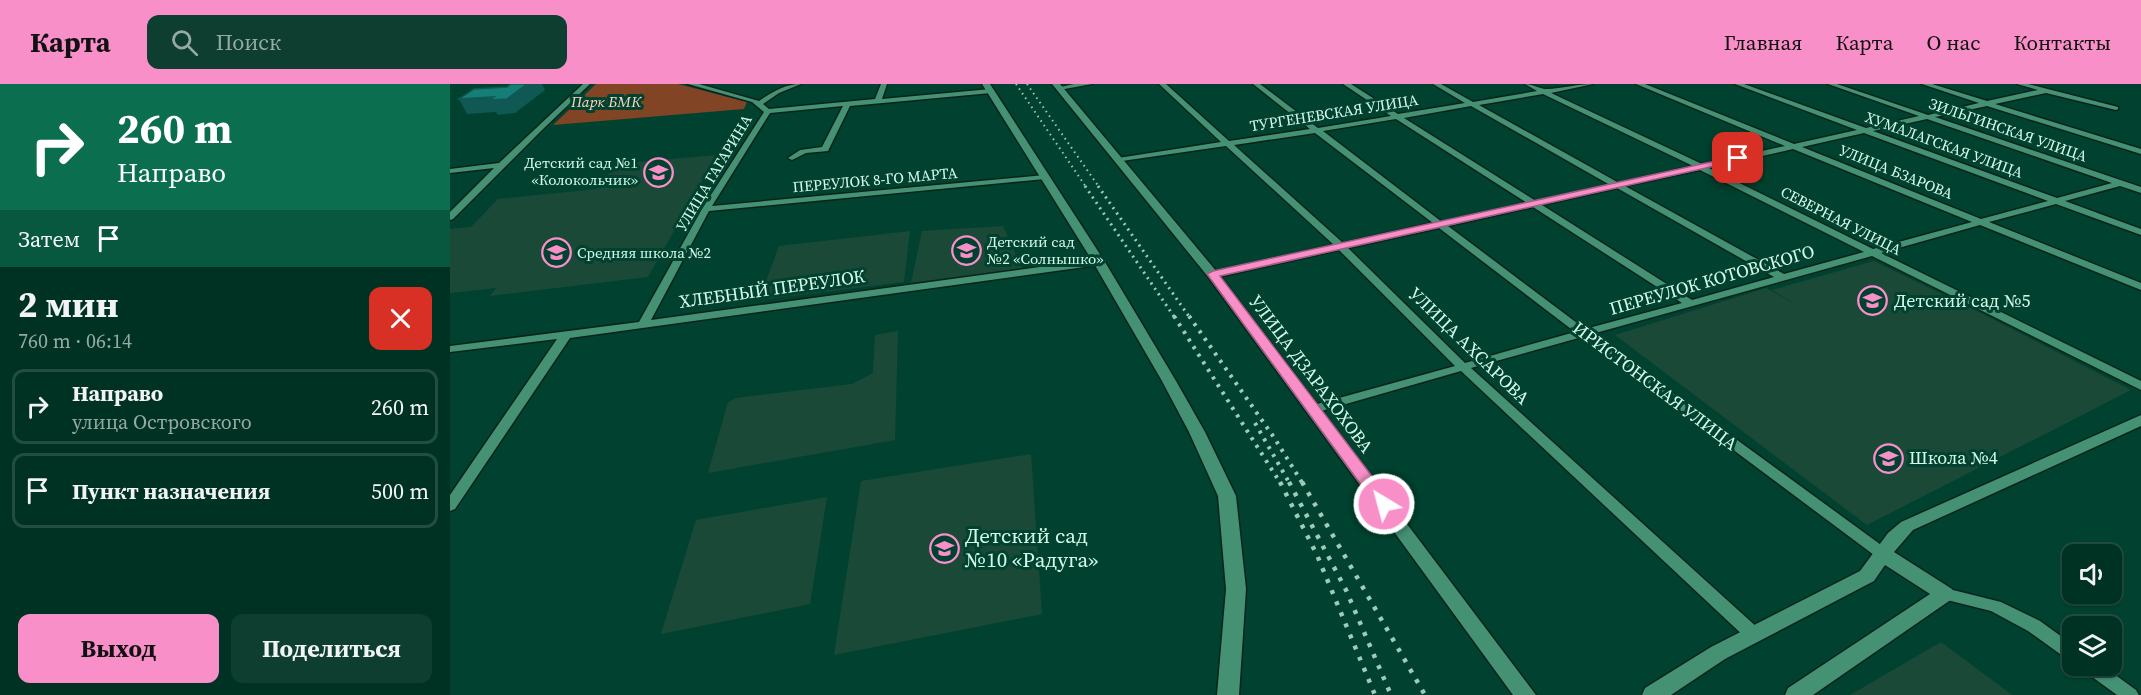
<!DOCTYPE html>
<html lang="ru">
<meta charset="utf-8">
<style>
body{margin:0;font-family:"Source Serif 4",serif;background:#0e3e30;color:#f1f3f6;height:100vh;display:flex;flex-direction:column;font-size:22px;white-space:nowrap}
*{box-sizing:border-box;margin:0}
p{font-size:20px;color:#95aaa6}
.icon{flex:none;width:33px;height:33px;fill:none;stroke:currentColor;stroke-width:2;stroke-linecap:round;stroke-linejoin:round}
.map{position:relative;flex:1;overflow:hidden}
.drawer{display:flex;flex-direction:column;background:#003223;width:450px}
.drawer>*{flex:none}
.banner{background:#0b6e4f;color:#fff;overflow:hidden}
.controls{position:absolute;left:1612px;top:460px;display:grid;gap:12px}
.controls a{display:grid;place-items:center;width:60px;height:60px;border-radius:12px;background:#003223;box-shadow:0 2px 4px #0004,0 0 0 2px #224d41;font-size:30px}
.pin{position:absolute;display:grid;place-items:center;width:51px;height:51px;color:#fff;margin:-26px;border-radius:12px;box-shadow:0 3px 9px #0006}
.me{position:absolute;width:66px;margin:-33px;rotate:323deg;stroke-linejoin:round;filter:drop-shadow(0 0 4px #0008)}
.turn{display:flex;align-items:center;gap:21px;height:126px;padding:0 18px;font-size:27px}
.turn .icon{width:78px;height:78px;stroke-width:2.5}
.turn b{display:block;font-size:42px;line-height:51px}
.then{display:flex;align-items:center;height:57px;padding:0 18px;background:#0003;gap:12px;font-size:22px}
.round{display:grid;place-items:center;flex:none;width:63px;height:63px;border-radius:12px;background:#0e3e30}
.headline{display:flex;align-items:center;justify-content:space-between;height:102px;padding:0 18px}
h1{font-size:36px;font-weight:700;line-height:45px}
.action{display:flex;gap:12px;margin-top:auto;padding:12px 18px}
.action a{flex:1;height:69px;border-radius:12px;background:#f98fc9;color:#111;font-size:24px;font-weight:700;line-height:69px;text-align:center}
.action a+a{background:#0e3e30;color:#f1f3f6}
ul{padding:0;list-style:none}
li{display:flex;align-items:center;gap:18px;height:75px;margin:0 12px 9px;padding:0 6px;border:3px solid #224d41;border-radius:12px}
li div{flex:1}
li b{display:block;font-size:22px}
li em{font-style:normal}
header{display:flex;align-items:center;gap:36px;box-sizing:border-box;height:84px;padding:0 30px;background:#f98fc9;color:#111}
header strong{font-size:28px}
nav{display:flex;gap:33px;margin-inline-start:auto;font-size:21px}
.search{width:420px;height:54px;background:#0e3e30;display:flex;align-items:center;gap:15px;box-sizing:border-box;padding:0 21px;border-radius:12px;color:#95aaa6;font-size:22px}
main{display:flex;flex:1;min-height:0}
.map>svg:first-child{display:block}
.built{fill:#1a4938}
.green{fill:#814425}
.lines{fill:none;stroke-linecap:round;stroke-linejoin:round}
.street-casing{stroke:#0b241b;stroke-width:3}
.secondary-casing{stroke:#0b241b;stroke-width:3}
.street{fill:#449174;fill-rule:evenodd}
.secondary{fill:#449174;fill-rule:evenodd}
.rail-far3{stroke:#9ecbba;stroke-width:2;stroke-dasharray:1.5 4;stroke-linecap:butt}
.rail-far2{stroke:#9ecbba;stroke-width:3;stroke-dasharray:2 4.5;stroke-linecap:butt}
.rail-far1{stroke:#9ecbba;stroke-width:4;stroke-dasharray:3 6;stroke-linecap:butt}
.rail{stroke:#9ecbba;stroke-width:4.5;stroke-dasharray:4 8;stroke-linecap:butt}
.shaded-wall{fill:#0f5853}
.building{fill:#157e76;stroke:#0f5853;stroke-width:1.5}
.route{fill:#f98fc9;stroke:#a25d83;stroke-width:1.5}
.labels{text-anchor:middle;stroke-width:6;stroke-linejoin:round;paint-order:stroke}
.far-park-label{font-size:15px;font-style:italic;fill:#ffd6c2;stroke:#00422f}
.far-street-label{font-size:15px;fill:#d5faea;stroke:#00422f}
.far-poi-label{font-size:15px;fill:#d5faea;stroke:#00422f;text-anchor:start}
.street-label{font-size:18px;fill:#d5faea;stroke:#00422f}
.poi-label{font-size:18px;fill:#d5faea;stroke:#00422f;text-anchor:start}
.near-poi-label{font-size:21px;fill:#d5faea;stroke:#00422f;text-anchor:start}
</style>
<header>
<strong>Карта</strong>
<div class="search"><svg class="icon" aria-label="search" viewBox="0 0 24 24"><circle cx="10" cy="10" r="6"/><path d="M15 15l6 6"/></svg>Поиск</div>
<nav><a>Главная</a><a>Карта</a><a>О нас</a><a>Контакты</a></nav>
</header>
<main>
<section class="drawer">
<div class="banner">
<div class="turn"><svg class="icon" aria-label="right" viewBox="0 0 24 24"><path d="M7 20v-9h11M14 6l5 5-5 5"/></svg><div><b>260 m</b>Направо</div></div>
<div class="then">Затем<svg class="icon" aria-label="arrive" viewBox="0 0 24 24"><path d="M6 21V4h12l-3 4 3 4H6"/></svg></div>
</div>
<div class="headline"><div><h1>2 мин</h1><p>760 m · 06:14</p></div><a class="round" style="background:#d93025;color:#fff"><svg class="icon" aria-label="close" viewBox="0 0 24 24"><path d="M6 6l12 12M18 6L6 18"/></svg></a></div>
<ul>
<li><svg class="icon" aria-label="right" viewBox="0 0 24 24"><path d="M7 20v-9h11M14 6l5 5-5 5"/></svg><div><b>Направо</b><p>улица Островского</p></div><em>260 m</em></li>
<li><svg class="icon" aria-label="arrive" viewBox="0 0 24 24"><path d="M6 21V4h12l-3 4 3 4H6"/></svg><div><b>Пункт назначения</b></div><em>500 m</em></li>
</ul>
<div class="action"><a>Выход</a><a>Поделиться</a></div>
</section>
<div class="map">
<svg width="1691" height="611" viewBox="0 0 1691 611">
<rect width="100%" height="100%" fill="#00422f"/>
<!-- built -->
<path class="built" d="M267,71L198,193L40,212L46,204L0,209V145L21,143L48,115L147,105L166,80Z
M553,142L573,186L461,199L472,147Z
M460,147L454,198L309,216L329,162Z
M1424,177L1529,228L1681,306L1417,441L1165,251L1316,204L1351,223L1322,206Z
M448,247L445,356L258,389L278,318L286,314L402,300L423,289L425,251Z
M581,370L592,530L384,571L411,397Z
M377,413L360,520L211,550L246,436Z
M1491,558L1562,611H1400Z"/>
<!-- green -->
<path class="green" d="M146,0H228L297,18L294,25L103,41Z"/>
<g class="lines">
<defs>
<path id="street" d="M133,0H140L92,46L3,135L0,136V128L44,84L0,89V85L49,79Z
M238,0H249L309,17C322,8 335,0 351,0L329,9L313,20L319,25L425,15L431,0H437L432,15L541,5L544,7L541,9L400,22L378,67L356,69L342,76L338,74L350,66L372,63L393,22L320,29L262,122L595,91L599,93L595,95L259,127L201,236L649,175L654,178L649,181L120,254L5,425L0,427V411L107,255L0,268V262L189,238L252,125L314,28L302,18Z
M624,0H642L609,6L606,4Z
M709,0H716L779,57L860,45L803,0H810L868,44L941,32L893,0H901L948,30L1015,19L983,0H991L1023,18L1087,7L1075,0C1083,0 1091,6 1099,5C1114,4 1128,0 1143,0L1101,9L1252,80L1335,62L1186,0H1195L1344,60L1407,46L1285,0H1294L1416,44L1469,32L1378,0H1387L1478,31L1529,19L1472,0H1482L1537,17L1588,6L1567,0H1578L1668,23V25L1666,26L1596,9L1545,20L1691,65V70L1537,22L1485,33L1691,103V109L1670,102L1615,117L1691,145V151L1606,120L1539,138L1691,199V206L1530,141L1431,169L1691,297V306L1422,172L1142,250L1438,466L1440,470L1438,474L1433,475L1428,474L1132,253L1021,284L1309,545L1311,550L1309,555L1303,557L1297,555L1011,287L868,328H860L858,325L860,322L1005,282L889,166L763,194L759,193V189L884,161L776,62L665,78V74H668L771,58ZM1093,10L1243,82L1169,99L1029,21ZM1021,22L1160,101L1086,117L954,34ZM946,35L1077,119L992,138L873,47ZM1477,35L1662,99L1607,114L1423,47ZM865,49L983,139L893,159L784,61ZM1414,49L1598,117L1531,135L1352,63ZM1343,65L1522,138L1423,165L1259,84ZM1250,86L1414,168L1334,190L1175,102ZM1167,104L1324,193L1242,216L1092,121ZM1083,123L1232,219L1135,245L998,142ZM989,144L1125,248L1015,279L898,164Z
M1495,504L1551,518L1590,537L1623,561V577L1617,575L1578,547L1541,527L1489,514L1487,510L1489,506Z
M1632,582H1653L1686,606L1689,611H1667L1634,587Z"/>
<path id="secondary" d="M532,0H540L655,178L726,297L755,348L786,412L796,505L789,611H767L776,505L768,412L739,348L712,297L643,178Z
M602,0H610L767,188L1086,611H1063L759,194Z
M1691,331V342L1463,446L1444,468L1502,505L1505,510L1502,515L1363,611H1335L1338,604L1480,510L1435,481L1424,497L1275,575L1221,611H1192L1195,604L1261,563L1410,487L1438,449L1451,438Z"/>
</defs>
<!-- street casing -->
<use href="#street" class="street-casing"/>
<!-- secondary casing -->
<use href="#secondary" class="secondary-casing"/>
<!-- street -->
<use href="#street" class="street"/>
<!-- secondary -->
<use href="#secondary" class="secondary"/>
<!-- rail-far3 -->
<path class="rail-far3" d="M566,0L636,103
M577,0L649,103"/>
<!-- rail-far2 -->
<path class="rail-far2" d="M635,102L725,234
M648,102L740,234"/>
<!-- rail-far1 -->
<path class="rail-far1" d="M724,232L831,400
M739,232L825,355L853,400
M805,339L840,400"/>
<!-- rail -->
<path class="rail" d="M830,398L867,471L925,611
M839,398L896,506L941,611
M852,398L975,611"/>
</g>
<!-- shaded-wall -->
<path class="shaded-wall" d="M77,0H92L95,6L65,29L48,31L46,28L17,30L9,15L44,13Z"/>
<!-- building -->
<path class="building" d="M61,0H77L57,15L40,16L44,13L9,15L24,5L57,3Z"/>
<!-- route -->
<path class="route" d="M1288,72H1292V76L770,192L940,416L942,420L940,424H928L757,190L763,187Z"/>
<!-- icons -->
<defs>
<symbol id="school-ring" viewBox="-11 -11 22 22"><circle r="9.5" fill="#00422f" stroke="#f98fc9" stroke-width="1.5"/><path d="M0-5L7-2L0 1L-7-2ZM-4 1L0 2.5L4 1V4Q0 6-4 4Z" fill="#f98fc9"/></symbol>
</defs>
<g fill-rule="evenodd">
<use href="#school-ring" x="192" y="72" width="33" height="33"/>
<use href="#school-ring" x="500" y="150" width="33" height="33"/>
<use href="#school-ring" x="90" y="152" width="33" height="33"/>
<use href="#school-ring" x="1406" y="200" width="33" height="33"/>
<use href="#school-ring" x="1422" y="358" width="33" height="33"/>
<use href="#school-ring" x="478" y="448" width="33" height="33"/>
</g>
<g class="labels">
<!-- far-park labels -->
<g class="far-park-label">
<text x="156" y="23">Парк БМК</text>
</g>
<!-- far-street labels -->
<g class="far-street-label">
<text transform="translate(884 29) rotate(-9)" y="5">ТУРГЕНЕВСКАЯ УЛИЦА</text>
<text transform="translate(1558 46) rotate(19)" y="5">ЗИЛЬГИНСКАЯ УЛИЦА</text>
<text transform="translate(1494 61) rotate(20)" y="5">ХУМАЛАГСКАЯ УЛИЦА</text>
<text transform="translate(1446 88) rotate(22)" y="5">УЛИЦА БЗАРОВА</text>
<text transform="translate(264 89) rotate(-59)" y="5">УЛИЦА ГАГАРИНА</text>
<text transform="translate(425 96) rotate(-5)" y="5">ПЕРЕУЛОК 8-ГО МАРТА</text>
<text transform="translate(1391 137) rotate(27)" y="5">СЕВЕРНАЯ УЛИЦА</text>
</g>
<!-- far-poi labels -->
<g class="far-poi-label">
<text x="188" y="84" text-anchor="end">Детский сад №1<tspan x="188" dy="17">«Колокольчик»</tspan></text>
<text x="537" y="163">Детский сад<tspan x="537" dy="17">№2 «Солнышко»</tspan></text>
<text x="127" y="174">Средняя школа №2</text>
</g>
<!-- street labels -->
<g class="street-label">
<text transform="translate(1262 196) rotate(-16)" y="6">ПЕРЕУЛОК КОТОВСКОГО</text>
<text transform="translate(322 205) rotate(-8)" y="6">ХЛЕБНЫЙ ПЕРЕУЛОК</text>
<text transform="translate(1019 262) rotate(44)" y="6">УЛИЦА АХСАРОВА</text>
<text transform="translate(861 290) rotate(53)" y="6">УЛИЦА ДЗАРАХОХОВА</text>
<text transform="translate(1205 302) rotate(37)" y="6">ИРИСТОНСКАЯ УЛИЦА</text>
</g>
<!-- poi labels -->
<g class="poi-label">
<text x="1444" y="223">Детский сад №5</text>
<text x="1459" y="380">Школа №4</text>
</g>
<!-- near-poi labels -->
<g class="near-poi-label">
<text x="515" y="459">Детский сад<tspan x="515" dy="24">№10 «Радуга»</tspan></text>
</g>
</g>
</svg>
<div class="controls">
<a><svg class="icon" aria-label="sound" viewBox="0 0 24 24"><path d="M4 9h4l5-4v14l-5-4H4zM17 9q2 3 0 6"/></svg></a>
<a><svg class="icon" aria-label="layers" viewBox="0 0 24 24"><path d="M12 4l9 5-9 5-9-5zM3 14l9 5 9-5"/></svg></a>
</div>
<div class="pin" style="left:1288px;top:74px;background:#d93025"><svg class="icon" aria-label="arrive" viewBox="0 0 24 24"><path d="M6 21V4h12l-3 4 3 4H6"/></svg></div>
<svg class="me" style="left:934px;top:420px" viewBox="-20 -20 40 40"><circle r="17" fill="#f98fc9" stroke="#fff" stroke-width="3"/><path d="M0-11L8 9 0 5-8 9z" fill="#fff"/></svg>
</div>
</main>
